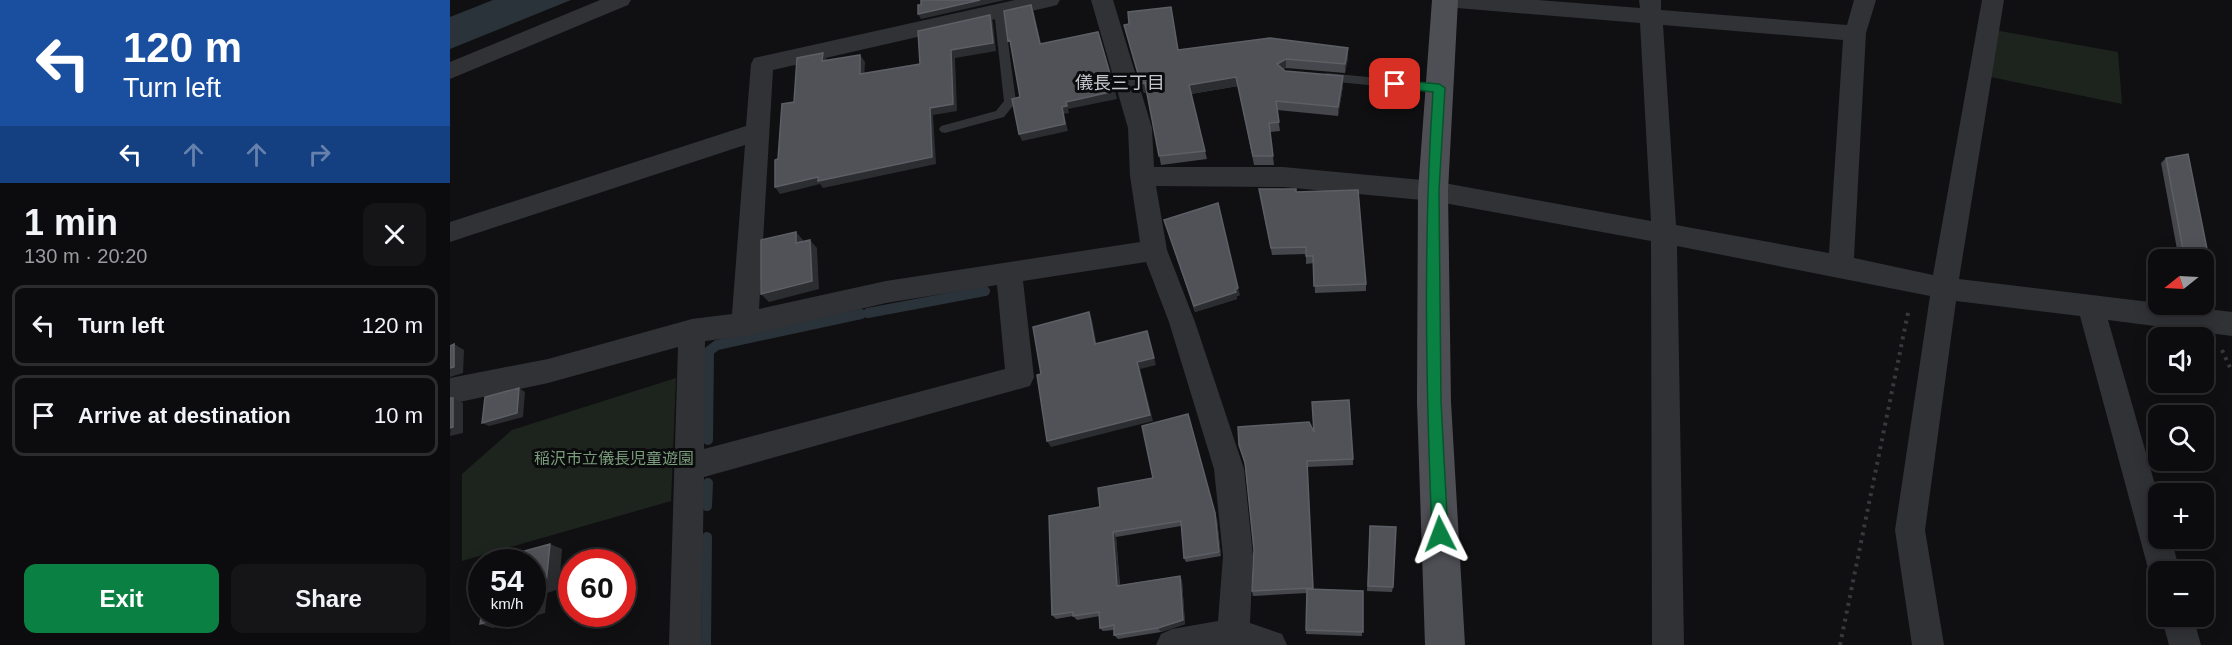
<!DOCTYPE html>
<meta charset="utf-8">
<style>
body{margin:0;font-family:Arial,"Noto Sans JP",sans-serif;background:#151517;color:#f1f3f6;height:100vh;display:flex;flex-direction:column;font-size:22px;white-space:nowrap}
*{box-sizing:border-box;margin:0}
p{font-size:20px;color:#9a9b9e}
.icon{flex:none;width:33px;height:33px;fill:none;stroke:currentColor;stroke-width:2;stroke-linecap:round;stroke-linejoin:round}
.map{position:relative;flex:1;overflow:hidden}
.details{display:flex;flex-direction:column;background:#0c0c0e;width:450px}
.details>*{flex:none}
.banner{background:#1a4fa0;color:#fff;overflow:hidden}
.needle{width:39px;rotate:252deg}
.controls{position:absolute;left:1698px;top:249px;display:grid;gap:12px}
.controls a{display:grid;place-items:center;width:66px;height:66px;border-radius:12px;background:#0c0c0e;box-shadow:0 3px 15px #0003,0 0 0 2px #2c2c2e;font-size:30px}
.speed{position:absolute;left:18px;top:549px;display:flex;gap:12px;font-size:30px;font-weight:700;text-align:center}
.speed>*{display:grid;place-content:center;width:78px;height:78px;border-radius:50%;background:#0c0c0e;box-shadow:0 3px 15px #0003,0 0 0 2px #2c2c2e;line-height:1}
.speed small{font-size:15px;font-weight:400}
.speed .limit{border:9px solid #d22;background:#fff;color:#111}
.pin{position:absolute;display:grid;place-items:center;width:51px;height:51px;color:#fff;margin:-26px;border-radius:12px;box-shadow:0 3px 9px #0006}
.me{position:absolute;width:66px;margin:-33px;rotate:357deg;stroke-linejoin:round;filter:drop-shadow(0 0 4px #0008)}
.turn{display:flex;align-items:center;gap:21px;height:126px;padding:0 24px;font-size:27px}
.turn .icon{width:78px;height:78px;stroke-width:2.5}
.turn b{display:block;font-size:42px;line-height:51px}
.lanes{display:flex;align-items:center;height:57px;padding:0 24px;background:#0003;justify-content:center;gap:30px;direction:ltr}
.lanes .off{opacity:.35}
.round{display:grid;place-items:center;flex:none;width:63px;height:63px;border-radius:12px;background:#151517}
.head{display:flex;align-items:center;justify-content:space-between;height:102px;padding:0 24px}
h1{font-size:36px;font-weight:700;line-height:45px}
.button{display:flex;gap:12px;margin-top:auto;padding:12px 24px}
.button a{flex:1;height:69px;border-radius:12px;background:#0b8043;color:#fff;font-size:24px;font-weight:700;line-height:69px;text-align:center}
.button a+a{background:#151517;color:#f1f3f6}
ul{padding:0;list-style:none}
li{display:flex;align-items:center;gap:18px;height:81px;margin:0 12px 9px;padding:0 12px;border:3px solid #2c2c2e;border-radius:12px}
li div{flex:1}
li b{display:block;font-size:22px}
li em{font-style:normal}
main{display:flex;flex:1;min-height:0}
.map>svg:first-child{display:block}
.green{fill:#1d241e}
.water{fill:#2a333a}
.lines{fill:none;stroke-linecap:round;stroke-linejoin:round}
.stream{stroke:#2a333a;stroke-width:10}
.path{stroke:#38393d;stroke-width:4;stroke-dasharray:3 5;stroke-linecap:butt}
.service{fill:#313236;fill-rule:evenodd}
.minor{fill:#313236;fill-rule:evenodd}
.primary{fill:#4e4f55;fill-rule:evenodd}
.wall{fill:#46474d}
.shaded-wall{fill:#2c2d31}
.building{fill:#505258;stroke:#5d5f66;stroke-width:1.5}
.route{fill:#0b8043;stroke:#07532c;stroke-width:1.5}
.labels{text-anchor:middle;stroke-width:6;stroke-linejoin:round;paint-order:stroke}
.park-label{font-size:16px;fill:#799d7b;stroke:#0b0b0d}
.neighbourhood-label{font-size:18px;fill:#c3c6ce;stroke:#0b0b0d}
</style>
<main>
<section class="details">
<div class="banner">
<div class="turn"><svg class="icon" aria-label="left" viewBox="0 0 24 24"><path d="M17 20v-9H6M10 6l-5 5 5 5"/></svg><div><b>120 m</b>Turn left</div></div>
<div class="lanes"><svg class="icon" aria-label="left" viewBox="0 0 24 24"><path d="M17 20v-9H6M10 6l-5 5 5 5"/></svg><svg class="icon off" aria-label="ahead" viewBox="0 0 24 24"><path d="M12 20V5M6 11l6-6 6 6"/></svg><svg class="icon off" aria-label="ahead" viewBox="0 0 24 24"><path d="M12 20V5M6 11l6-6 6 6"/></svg><svg class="icon off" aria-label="right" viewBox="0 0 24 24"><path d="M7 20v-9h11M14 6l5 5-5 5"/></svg></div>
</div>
<div class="head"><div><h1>1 min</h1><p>130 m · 20:20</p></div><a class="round"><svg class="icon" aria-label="close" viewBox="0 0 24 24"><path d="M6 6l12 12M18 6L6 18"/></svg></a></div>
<ul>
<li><svg class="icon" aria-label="left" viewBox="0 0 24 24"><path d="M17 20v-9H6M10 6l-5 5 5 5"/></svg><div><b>Turn left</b></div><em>120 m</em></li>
<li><svg class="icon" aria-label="arrive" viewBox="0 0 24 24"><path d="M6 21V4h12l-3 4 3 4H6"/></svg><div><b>Arrive at destination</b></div><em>10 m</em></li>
</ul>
<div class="button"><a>Exit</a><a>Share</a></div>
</section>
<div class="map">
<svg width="1782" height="645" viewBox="0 0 1782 645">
<rect width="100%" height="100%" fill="#101012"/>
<!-- green -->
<path class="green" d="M1544,30L1668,52L1672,104L1536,76Z
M226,378L221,501L12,561V474L62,430Z"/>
<!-- water -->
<path class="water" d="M43,0H121L0,49V17Z"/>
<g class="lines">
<!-- stream -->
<path class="stream" d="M418,313L535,291
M258,440L259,351L267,345L411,314
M257,506L258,483
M256,645L257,537"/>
<!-- path -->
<path class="path" d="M1772,350L1782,372
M1390,645L1459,308"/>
<!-- service -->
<path class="service" d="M549,7L554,11L566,102L554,117L495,133L491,132L489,129L491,126L546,111L554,101L544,11Z
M877,73L989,84L995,88L989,92L877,81L871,77Z"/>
<!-- minor -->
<path class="minor" d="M150,0H181L178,5L0,79V62Z
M565,0H610L607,5L599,7L323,70L309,309L436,281L690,242L680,176L678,128L641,0H663L702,128L704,167H833L983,181L1201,221L1190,23L995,7L987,5L984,0H1088L1190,8L1189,0H1211V10L1397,25L1404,0H1426L1416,33L1404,258L1483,275L1532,0H1554L1509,279L1782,312V336L1658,320L1708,495V538H1721L1730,572H1708V585L1704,583L1699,572L1630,316L1506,301L1475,530L1494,645H1462L1445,530L1480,296L1227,246L1234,645H1202L1201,241L983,201L833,187L706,186L717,250L745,322L794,469L803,556L800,623L832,634L837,645H706L711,634L722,629L768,621L773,556L764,469L719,322L696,262L573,281L584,377L580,386L254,477L251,645H219L228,347L98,383L0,404V378L98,359L242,319L282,314L295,145L0,242V222L296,126L301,64L304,58ZM1213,25L1393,40L1379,253L1226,225ZM547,285L555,369L254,449L255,341L295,336L436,303Z
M1711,616H1743L1751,645H1719Z"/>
<!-- primary -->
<path class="primary" d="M982,0H1008L998,191L1001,402L1015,645H975L967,402L968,191Z"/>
</g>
<!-- wall -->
<path class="wall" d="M674,25L728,50L898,48V58L895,73L836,68L833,70L835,71L893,86L888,116L827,110L830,131L820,132L824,165H804L788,86L741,94L757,159L711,165L697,92L694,93Z
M1716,158L1761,269L1755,273H1754V260H1729L1711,163Z
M809,189L846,192L916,284V291L865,293L864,263L856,264V254L822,255Z
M714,220L790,295L787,296V299L745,312Z
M864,432L903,459V465L857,467L863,590L913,591L912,636L856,634L857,593L803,596L802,591L804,550L795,466L789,445Z
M599,516L767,519L771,556L736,562L734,558L731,526L666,537L670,585L730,576L732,581L735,624L711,632L668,639L664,635V630L653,631L650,628V616L627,620L623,616L606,619L602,615Z
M920,526L943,587L942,592L917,591Z"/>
<!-- shaded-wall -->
<path class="shaded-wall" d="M530,0H555L471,19L468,14Z
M581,5L584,13L593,52L590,44Z
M540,15L543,22L546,51L505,58L507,111L483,115L486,164L373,188L370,184L330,194L325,187L480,108L501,50Z
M898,48V58L895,73V64Z
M373,53L377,60V69L372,61Z
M410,55L415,62L414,81L410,74Z
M836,59V68L828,73L827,64Z
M893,76V86L888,116V107Z
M786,77L788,86L741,94L739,85Z
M695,83L697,92L694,93L691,84Z
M665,91L667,99L618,109L619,113L614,114L618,131L572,141L569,134L612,107L616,102Z
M346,232L353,240V251L346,243Z
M360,240L367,248L369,289L319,302L311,294Z
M788,288L790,295L787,296V299L745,312L744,306Z
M639,312L642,320L648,351L645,344Z
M697,331L706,365L690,369L703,421L601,447L597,441L687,362Z
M4,344L14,350L13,373L0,377V368Z
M69,388L75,392L73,417L39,426L32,423Z
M3,398L13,403V433L0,436Z
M740,420L767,519L771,556L769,552Z
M663,532L666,537L670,590L667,586Z
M100,544L112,549L109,589L97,593L95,613L43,628L30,624L65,614H82L84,588Z
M730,576L732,581L735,624L711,632L708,628Z"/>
<!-- building -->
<path class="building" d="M471,0H530L468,14V5H471Z
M581,5L590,44L648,32L665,91L616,102L617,106L612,107L615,124L569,134L562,99L570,97L560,40L558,41L554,11Z
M721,7L728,50L820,38L898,48L895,64L836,59L827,64L835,71L893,76L888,107L826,101L829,122L819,123L823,156H803L786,77L739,85L755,151L709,156L695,83L691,84L674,25L679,24L678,12Z
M540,15L543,43L501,50L503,104L480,108L482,157L368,181V177L325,187V160L328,159L332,104L344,102L347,58L373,53L372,61L410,55V74L470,64L468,31Z
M1738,154L1761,269L1754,268V260H1735L1716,158Z
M809,189H846V192L908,190L916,284L864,286L863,256H856V247L821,248Z
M768,203L788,288L785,290L786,292L744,306L714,220Z
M346,232V243L360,240L362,281L311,294V240Z
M639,312L645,344L697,331L704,358L687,362L700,415L597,441L587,375L591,374L583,327Z
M4,344V367L0,368V346Z
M69,388L67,413L32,423L35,397Z
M0,398H3V427L0,428Z
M899,400L903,459L857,461L863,588L802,591L804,550L795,462L789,445L788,427L859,422L864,432L862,402Z
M738,414L765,513L769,552L734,558L731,521L663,532L667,586L730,576L733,620L708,628L664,635V625L650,628L649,612L623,616V612L602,615L599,516L650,507L648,488L703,478L692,426Z
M920,526L946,527L943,587L918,586Z
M100,544L96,584L84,588L82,607V562H38V561Z
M857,589L913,591V632L856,630Z
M32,610V614H65L30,624Z"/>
<!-- route -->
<path class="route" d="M945,80L989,84L995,88L989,191L991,402L998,534L996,540L990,542L985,540L982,534C976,387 973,239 983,92L941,87V81Z"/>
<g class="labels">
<!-- park labels -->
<g class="park-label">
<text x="164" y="464">稲沢市立儀長児童遊園</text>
</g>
<!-- neighbourhood labels -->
<g class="neighbourhood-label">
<text x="670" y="89">儀長三丁目</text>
</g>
</g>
</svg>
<div class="controls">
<a><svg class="needle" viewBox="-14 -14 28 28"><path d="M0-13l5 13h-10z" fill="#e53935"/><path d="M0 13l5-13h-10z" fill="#9a9b9e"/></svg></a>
<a><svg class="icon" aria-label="sound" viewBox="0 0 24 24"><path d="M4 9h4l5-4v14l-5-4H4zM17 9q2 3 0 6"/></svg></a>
<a><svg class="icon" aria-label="search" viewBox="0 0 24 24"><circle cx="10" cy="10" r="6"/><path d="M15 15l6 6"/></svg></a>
<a>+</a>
<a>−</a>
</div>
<div class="speed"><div>54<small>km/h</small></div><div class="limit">60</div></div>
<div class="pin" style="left:945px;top:84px;background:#d93025"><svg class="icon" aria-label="arrive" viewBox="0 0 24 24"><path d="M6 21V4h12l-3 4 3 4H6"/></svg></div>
<svg class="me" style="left:990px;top:534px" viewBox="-20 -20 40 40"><path d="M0-17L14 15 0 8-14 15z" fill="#0b8043" stroke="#fff" stroke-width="4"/></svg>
</div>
</main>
